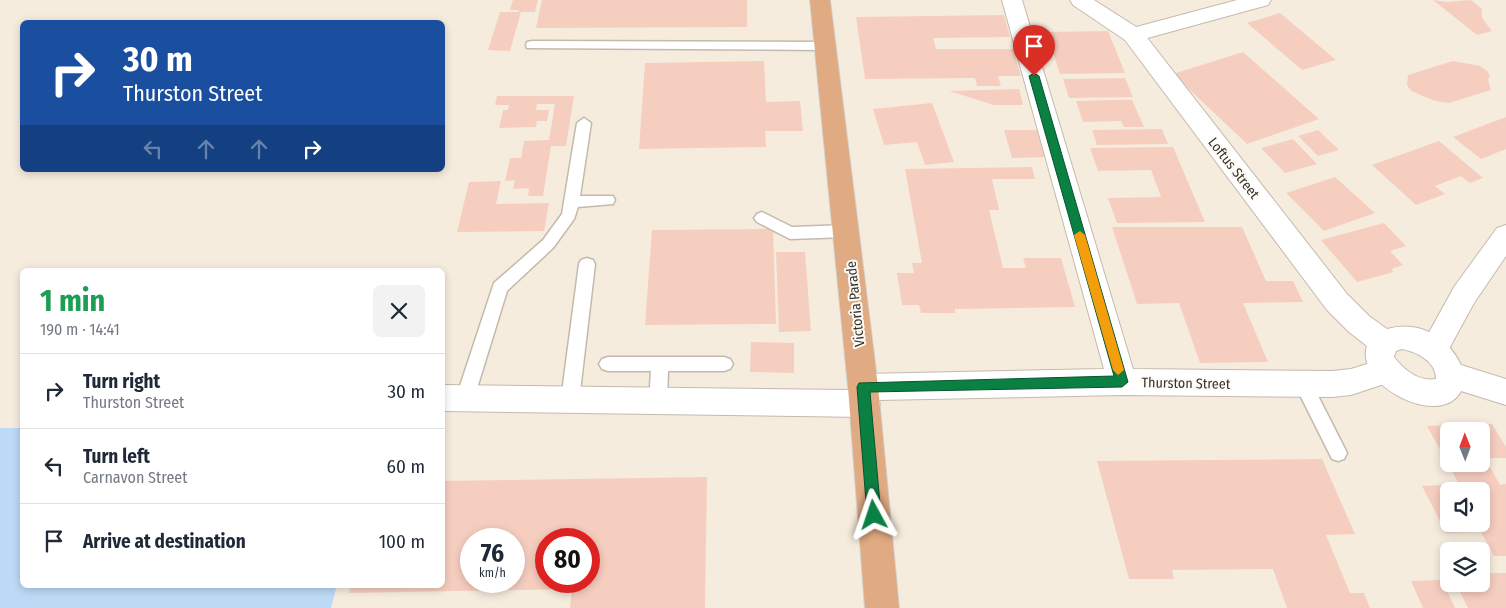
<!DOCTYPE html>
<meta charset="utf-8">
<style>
body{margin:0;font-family:"Fira Sans Condensed",sans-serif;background:#f2f2f3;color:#1f2937;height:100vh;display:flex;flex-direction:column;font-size:19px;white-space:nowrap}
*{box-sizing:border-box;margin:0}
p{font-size:16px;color:#747a83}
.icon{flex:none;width:28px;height:28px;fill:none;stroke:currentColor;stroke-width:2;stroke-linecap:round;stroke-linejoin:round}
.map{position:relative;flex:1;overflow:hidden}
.side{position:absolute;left:20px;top:268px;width:425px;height:320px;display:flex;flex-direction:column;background:#fff;border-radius:8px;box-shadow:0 2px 8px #0003}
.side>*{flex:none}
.banner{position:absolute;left:20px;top:20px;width:425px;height:152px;border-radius:8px;box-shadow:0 2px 8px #0003;background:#1a4fa0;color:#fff;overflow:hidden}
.needle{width:32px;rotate:359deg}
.tools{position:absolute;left:1440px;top:422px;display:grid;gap:10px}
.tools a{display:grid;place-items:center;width:50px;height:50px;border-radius:8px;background:#fff;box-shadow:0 2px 8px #0003;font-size:25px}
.speed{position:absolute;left:460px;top:528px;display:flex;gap:10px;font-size:25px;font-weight:700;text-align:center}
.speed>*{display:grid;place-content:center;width:65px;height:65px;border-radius:50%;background:#fff;box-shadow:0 2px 8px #0003;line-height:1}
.speed small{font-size:12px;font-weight:400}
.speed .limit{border:8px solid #d22;background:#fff;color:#111}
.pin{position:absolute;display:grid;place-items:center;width:42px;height:42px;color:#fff;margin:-51px -21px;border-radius:50% 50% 50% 0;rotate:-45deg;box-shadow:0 0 5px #0007}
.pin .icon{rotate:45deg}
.me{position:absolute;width:55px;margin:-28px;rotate:355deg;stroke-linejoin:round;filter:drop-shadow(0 0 4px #0008)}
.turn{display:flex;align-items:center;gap:18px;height:105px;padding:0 20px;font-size:22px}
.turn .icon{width:65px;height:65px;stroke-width:2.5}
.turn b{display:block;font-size:35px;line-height:42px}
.lanes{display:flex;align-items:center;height:48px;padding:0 20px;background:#0003;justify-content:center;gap:25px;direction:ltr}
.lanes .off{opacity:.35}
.round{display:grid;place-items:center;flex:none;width:52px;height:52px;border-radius:8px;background:#f2f2f3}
.head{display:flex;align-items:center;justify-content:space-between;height:85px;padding:0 20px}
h1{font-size:30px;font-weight:700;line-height:38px;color:#1e9e55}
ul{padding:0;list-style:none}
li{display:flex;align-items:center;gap:15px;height:75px;padding:0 20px;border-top:1px solid #e0e1e3}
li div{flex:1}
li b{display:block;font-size:19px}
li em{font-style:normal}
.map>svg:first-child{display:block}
.water{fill:#bcd9f5}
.building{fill:#f6cebf;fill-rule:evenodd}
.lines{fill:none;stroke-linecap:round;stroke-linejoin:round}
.service-casing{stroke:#c3baad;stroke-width:3}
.minor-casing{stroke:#c3baad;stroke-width:2}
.tertiary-casing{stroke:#c3baad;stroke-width:2}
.trunk-casing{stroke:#d3d2d1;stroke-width:2}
.service{fill:#fff;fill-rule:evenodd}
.minor{fill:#fff;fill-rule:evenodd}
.tertiary{fill:#fff;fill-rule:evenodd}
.trunk{fill:#e0aa82;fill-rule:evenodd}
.route{fill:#0b8043;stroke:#07532c}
.slow{fill:#f59e0b}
.labels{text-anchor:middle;stroke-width:4;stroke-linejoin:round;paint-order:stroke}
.street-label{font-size:14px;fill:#36332d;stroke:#fefaf5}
</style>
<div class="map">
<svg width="1506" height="608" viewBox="0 0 1506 608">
<rect width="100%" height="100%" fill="#f6ecde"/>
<!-- water -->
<path class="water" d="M0,428H22V585H337L331,608H0Z"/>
<!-- building -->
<path class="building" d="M513,0H538L535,12H521L510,51L488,50L500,12H518L519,10H510Z
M542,0H747V27L536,28Z
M1433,0L1447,2L1471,0L1482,9V18L1492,31L1477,35Z
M1280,13L1336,60L1302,70L1247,23Z
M1004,15L1010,37L933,38L936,49H1013L1021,76H998L1001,86H977L975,78L865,79L856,17Z
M1108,31L1125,73L1060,74L1046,32Z
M1243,52L1319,119L1247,144L1173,74Z
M764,61L766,102L800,101L803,131H765L766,147L639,149L645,63Z
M1453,61L1480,66L1487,71L1490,76L1488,80L1491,90L1449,103L1435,101L1411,91L1407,85L1408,75Z
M1125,78L1133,97L1069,98L1063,79Z
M1019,89L1023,105H994L949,91Z
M497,96H574L566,146H551L543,196H528L529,188L513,189L515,180L505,181L510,158H521L524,141L549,140L555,104H537L536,110H549L547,121H537L536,127L499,128L503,110H508L509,105H495Z
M1113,100H1132L1144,127H1124L1121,121L1083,122L1076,101Z
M932,103L954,162L925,165L917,142L884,145L873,109Z
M1506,117V149L1481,159L1453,137Z
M1162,129L1168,144L1097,145L1092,130Z
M1004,130H1037L1045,157L1012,158Z
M1318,130L1339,150L1318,156L1298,136Z
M1293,139L1317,164L1285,173L1261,148Z
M1439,141L1483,178L1470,183L1461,176L1435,186L1445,194L1416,205L1372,165Z
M1173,147L1205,222L1117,223L1108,198L1161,197L1151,170L1098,171L1090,148Z
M1032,167L1035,179H992L999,210H989L1003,268H1026L1023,258H1061L1075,307L955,309V313H921L919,305H902L897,273H914L912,263H922L905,169Z
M1335,177L1375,213L1324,231L1286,193Z
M501,181L496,204L549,203L544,231L457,232L469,182Z
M1384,223L1406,246L1390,251L1403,265L1391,269L1394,272L1357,282L1321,240Z
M1112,227H1242L1266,281H1293L1303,302L1243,303L1268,362L1200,363L1179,303L1137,304Z
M773,229L776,324L645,325L652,230Z
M776,252H805L811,331L779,332Z
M751,342L794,343V373L750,372Z
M1492,424L1506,447V458H1485L1500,485L1506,484V556H1494L1481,532L1446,533L1422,486L1459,484L1427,426ZM1449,431H1481V464H1449ZM1449,491H1481V524H1449Z
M1322,459L1355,534L1326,535L1350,593H1364L1370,608H1287L1273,569L1172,570L1174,579H1129L1097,461Z
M707,477L705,608H570L572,589L349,593L351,585H442V481ZM471,539H514V581H471ZM546,539H589V581H546Z
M1481,573H1506V608H1468L1456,584H1481Z
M1442,580L1455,608H1423L1411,581Z"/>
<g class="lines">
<defs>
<path id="service" d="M532,41L827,42L833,46L827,50L527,48L526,45L527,42Z
M584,118L591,123L580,196H613L615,200L613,204L578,207L574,219L553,248L507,291L474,398L471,404L465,406L459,404L456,398L494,283L543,240L562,214L577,123Z
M762,212L792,227L848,225L853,227L856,231L853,235L848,237L790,239L757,222L754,218L757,214Z
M587,258L593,260L595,264L579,400L576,406L570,408L564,406L561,400L579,264L581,260Z
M608,357H724L730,359L733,364L730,369L724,371H668L667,401L664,407L658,409L652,407L649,401L651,371H608L602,369L599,364L602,359Z
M1304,377L1310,380L1344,447L1347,453L1344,459L1338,461L1332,459L1295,385L1298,380Z"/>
<path id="minor" d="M1002,0H1022L1133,369L1332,371L1351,369L1386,358L1396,362L1401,371L1396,380L1351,395L1332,397L1122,395L878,400L880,404L876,413L865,417L442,411V385L850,390L848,387L853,378L863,374L1104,369Z
M1237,0H1271L1268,5L1133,42L1125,40L1122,35L1125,30Z
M1506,225V256L1474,303L1444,358L1434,361L1424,358L1420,349L1454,287L1497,228Z"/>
<path id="tertiary" d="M1070,0H1094L1141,30L1347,294L1369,316L1387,329C1419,320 1447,336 1461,365L1506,379V405L1461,391C1441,430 1354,385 1367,346L1349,332L1327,310L1125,40L1073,5ZM1402,349C1417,352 1436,361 1436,379C1419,382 1404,370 1394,357L1396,351Z"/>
<path id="trunk" d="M810,0H830L878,387L899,608H865L848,387Z"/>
</defs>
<!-- service casing -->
<use href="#service" class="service-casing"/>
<!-- minor casing -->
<use href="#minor" class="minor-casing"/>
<!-- tertiary casing -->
<use href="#tertiary" class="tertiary-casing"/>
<!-- trunk casing -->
<use href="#trunk" class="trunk-casing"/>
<!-- service -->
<use href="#service" class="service"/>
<!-- minor -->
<use href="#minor" class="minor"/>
<!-- tertiary -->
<use href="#tertiary" class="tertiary"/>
<!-- trunk -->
<use href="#trunk" class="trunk"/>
</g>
<!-- route -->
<path class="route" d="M1034,73L1039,76L1128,382L1122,387L870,392L881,515L879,520L874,522L869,520L867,515L857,387L859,383L1114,376L1029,76Z"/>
<!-- slow -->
<path class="slow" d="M1080,231L1085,235L1124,370L1118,375L1113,370L1074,235Z"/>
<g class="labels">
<!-- street labels -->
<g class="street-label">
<text transform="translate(1234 168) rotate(52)" y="5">Loftus Street</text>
<text transform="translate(855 304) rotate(-96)" y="5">Victoria Parade</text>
<text transform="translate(1186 383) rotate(1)" y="5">Thurston Street</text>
</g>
</g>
</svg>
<div class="tools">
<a><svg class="needle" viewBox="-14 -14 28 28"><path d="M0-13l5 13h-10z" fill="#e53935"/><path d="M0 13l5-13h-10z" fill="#747a83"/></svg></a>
<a><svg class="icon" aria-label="sound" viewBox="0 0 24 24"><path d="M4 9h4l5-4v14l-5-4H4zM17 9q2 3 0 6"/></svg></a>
<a><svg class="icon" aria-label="layers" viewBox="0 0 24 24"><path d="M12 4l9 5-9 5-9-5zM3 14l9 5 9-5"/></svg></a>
</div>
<div class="speed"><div>76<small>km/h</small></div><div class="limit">80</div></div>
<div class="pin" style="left:1034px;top:76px;background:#d93025"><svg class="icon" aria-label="arrive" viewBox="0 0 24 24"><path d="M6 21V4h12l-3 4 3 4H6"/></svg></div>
<svg class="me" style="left:874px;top:515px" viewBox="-20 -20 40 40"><path d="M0-17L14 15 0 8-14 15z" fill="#0b8043" stroke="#fff" stroke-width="4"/></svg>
<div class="banner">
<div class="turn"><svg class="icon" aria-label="right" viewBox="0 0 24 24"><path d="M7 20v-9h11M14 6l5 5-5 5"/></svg><div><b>30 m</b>Thurston Street</div></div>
<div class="lanes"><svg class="icon off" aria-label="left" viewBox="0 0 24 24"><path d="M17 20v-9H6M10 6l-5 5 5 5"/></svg><svg class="icon off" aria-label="ahead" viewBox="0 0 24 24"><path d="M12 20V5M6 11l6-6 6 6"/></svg><svg class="icon off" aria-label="ahead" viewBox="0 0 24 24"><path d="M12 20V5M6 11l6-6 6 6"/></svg><svg class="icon" aria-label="right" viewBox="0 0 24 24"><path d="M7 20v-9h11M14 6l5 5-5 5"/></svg></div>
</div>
<section class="side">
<div class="head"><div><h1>1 min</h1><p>190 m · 14:41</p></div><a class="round"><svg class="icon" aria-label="close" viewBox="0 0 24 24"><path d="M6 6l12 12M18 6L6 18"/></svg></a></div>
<ul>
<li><svg class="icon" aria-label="right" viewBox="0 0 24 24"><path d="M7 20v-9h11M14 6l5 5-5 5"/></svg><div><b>Turn right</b><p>Thurston Street</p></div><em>30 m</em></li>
<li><svg class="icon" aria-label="left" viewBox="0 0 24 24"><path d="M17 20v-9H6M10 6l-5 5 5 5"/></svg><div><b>Turn left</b><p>Carnavon Street</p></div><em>60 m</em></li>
<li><svg class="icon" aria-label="arrive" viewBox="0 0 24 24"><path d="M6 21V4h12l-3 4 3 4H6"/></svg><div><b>Arrive at destination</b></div><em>100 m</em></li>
</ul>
</section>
</div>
